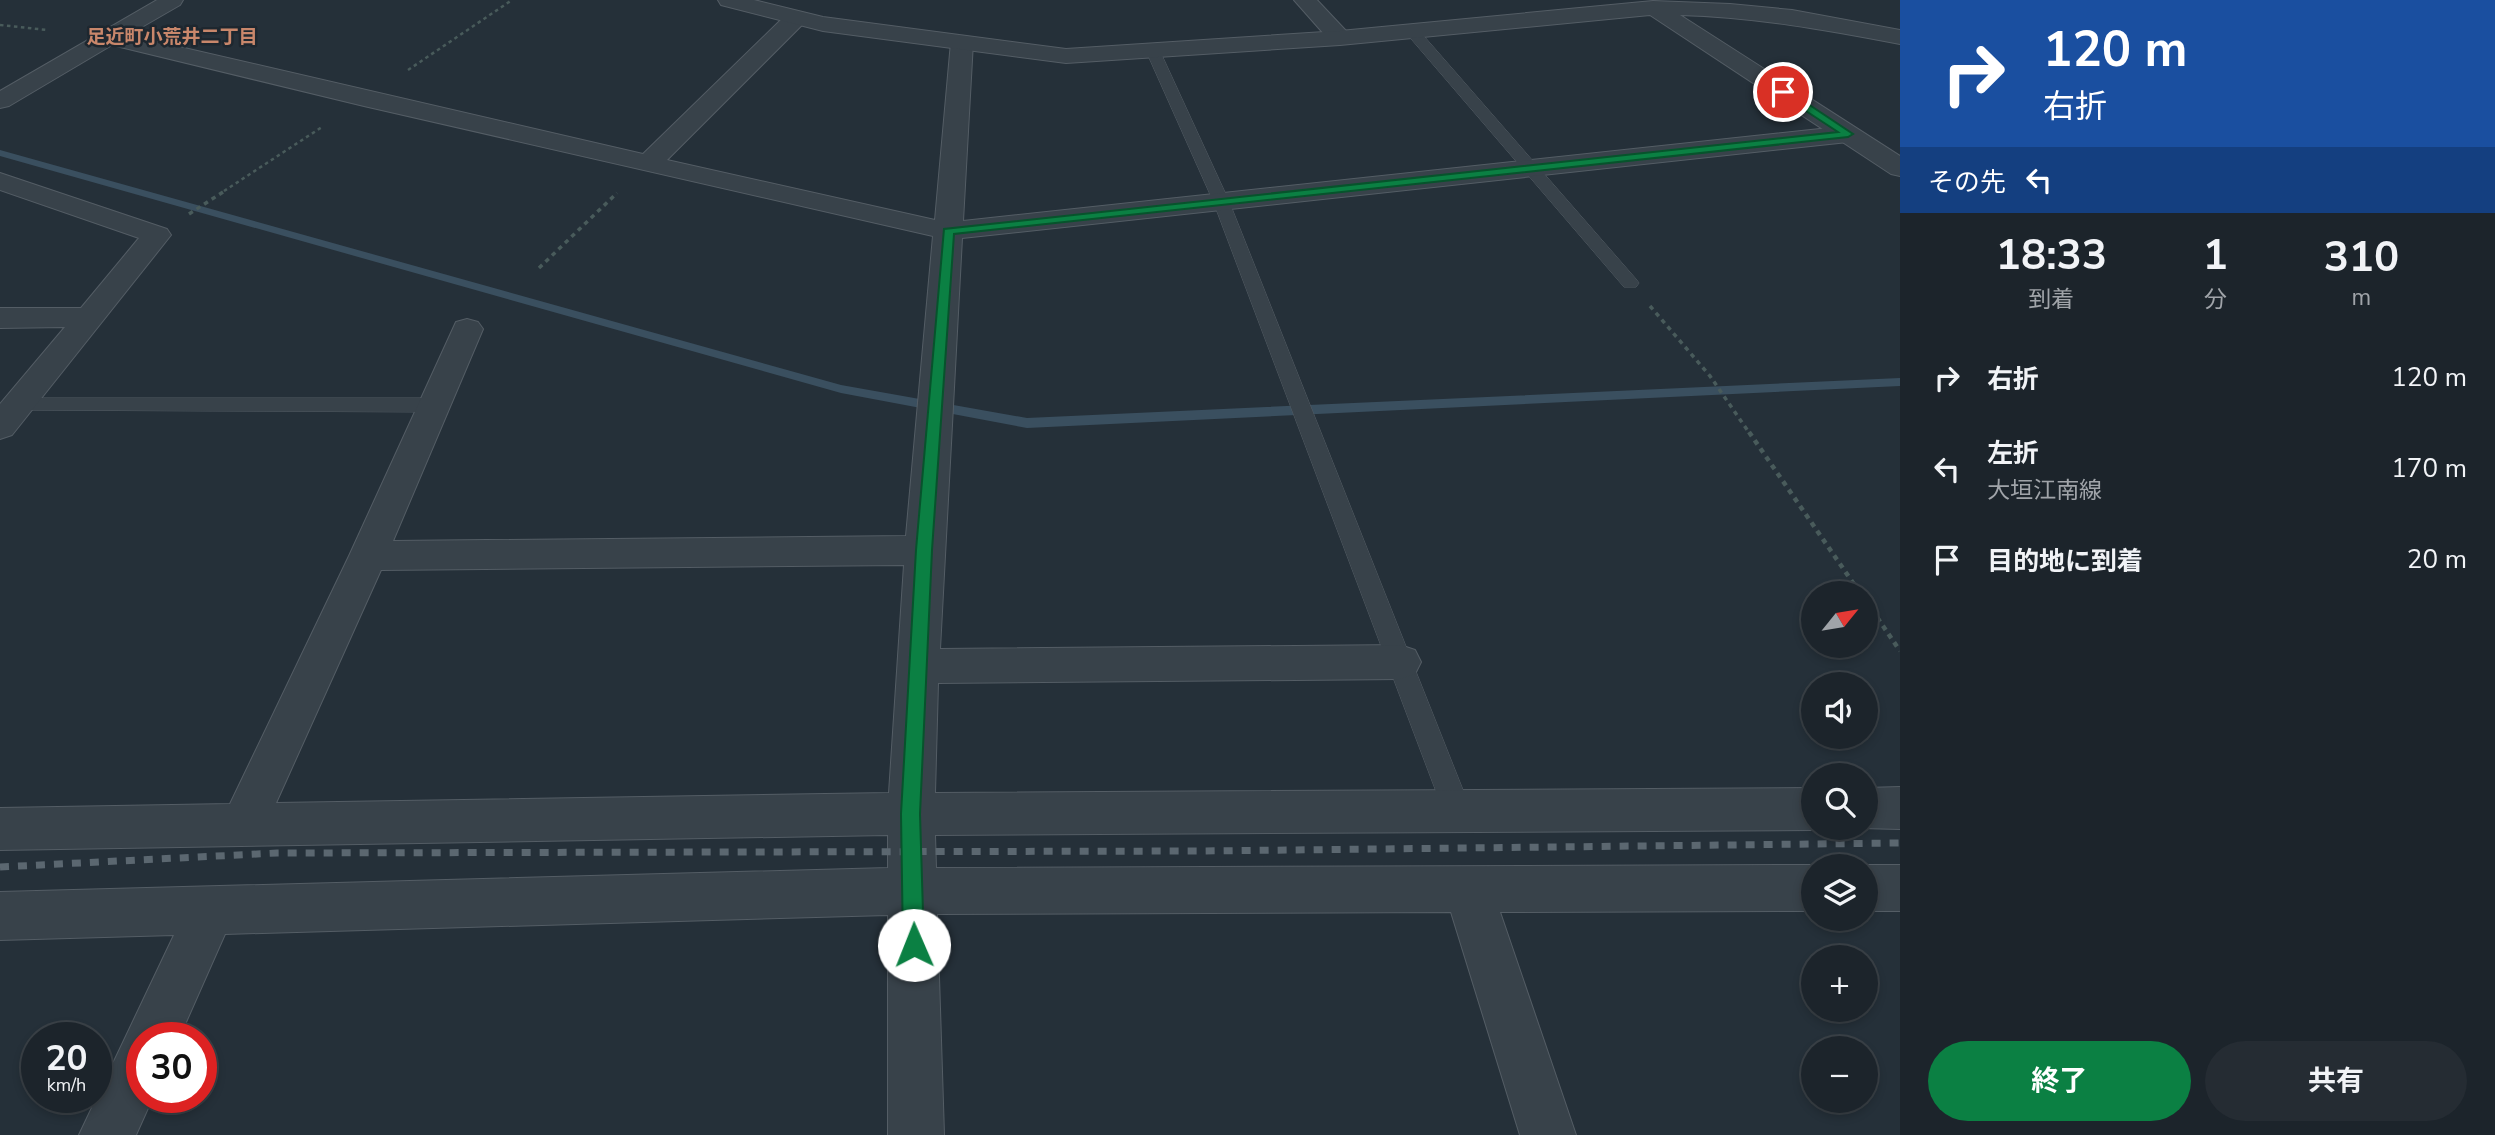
<!DOCTYPE html>
<html lang="ja">
<meta charset="utf-8">
<style>
body{margin:0;font-family:"Nunito Sans","Noto Sans JP",sans-serif;background:#252c33;color:#f1f3f6;height:100vh;display:flex;flex-direction:column;font-size:26px;white-space:nowrap}
*{box-sizing:border-box;margin:0}
p{font-size:23px;color:#a0a4a9}
.icon{flex:none;width:38px;height:38px;fill:none;stroke:currentColor;stroke-width:2;stroke-linecap:round;stroke-linejoin:round}
.map{position:relative;flex:1;overflow:hidden}
.panel{display:flex;flex-direction:column;background:#1c242b;width:595px}
.panel>*{flex:none}
.guide{background:#1a4fa0;color:#fff;overflow:hidden}
.needle{width:46px;rotate:60deg}
.fabs{position:absolute;left:1801px;top:581px;display:grid;gap:14px}
.fabs a{display:grid;place-items:center;width:77px;height:77px;border-radius:50%;background:#1c242b;box-shadow:0 4px 10px #0003,0 0 0 2px #3a4147;font-size:35px}
.speed{position:absolute;left:21px;top:1022px;display:flex;gap:14px;font-size:35px;font-weight:700;text-align:center}
.speed>*{display:grid;place-content:center;width:91px;height:91px;border-radius:50%;background:#1c242b;box-shadow:0 4px 10px #0003,0 0 0 2px #3a4147;line-height:1}
.speed small{font-size:18px;font-weight:400}
.speed .limit{border:10px solid #d22;background:#fff;color:#111}
.pin{position:absolute;display:grid;place-items:center;width:60px;height:60px;color:#fff;margin:-30px;border:4px solid #fff;border-radius:50%;box-shadow:0 2px 7px #0007}
.me{position:absolute;width:77px;margin:-38px;rotate:359deg;stroke-linejoin:round;filter:drop-shadow(0 0 5px #0008)}
.turn{display:flex;align-items:center;gap:24px;height:147px;padding:0 28px;font-size:32px}
.turn .icon{width:91px;height:91px;stroke-width:2.5}
.turn b{display:block;font-size:49px;line-height:60px}
.then{display:flex;align-items:center;height:66px;padding:0 28px;background:#0003;gap:14px;font-size:26px}
.eta{display:flex;justify-content:space-evenly;align-items:center;height:119px;text-align:center}
.eta b{font-size:42px;font-weight:700;line-height:49px}
.action{display:flex;gap:14px;margin-top:auto;padding:14px 28px}
.action a{flex:1;height:80px;border-radius:42px;background:#0b8043;color:#fff;font-size:28px;font-weight:700;line-height:80px;text-align:center}
.action a+a{background:#252c33;color:#f1f3f6}
ul{padding:0;list-style:none}
li{display:flex;align-items:center;gap:21px;height:91px;padding:0 28px}
li div{flex:1}
li b{display:block;font-size:26px}
li em{font-style:normal}
main{display:flex;flex:1;min-height:0}
.map>svg:first-child{display:block}
.lines{fill:none;stroke-linecap:round;stroke-linejoin:round}
.stream{fill:#3a4f5f;fill-rule:evenodd}
.service-casing{stroke:#545d65;stroke-width:1}
.minor-casing{stroke:#545d65;stroke-width:2}
.tertiary-casing{stroke:#545d65;stroke-width:2}
.path-far2{stroke:#495b5b;stroke-width:2.5;stroke-dasharray:3.5 3.5;stroke-linecap:butt}
.path-far1{stroke:#495b5b;stroke-width:3.5;stroke-dasharray:4.5 4.5;stroke-linecap:butt}
.path{stroke:#495b5b;stroke-width:4.5;stroke-dasharray:5 5;stroke-linecap:butt}
.service{fill:#38424a;fill-rule:evenodd}
.minor{fill:#38424a;fill-rule:evenodd}
.tertiary{fill:#38424a;fill-rule:evenodd}
.rail{stroke:#5b6770;stroke-width:7;stroke-dasharray:9 9;stroke-linecap:butt}
.route{fill:#0b8043;stroke:#07532c;stroke-width:2}
.labels{text-anchor:middle;stroke-width:5;stroke-linejoin:round;paint-order:stroke}
.far-neighbourhood-label{font-size:19px;font-weight:bold;fill:#c9876b;stroke:#1e272f}
</style>
<main>
<div class="map">
<svg width="1900" height="1135" viewBox="0 0 1900 1135">
<rect width="100%" height="100%" fill="#253039"/>
<g class="lines">
<!-- stream -->
<path class="stream" d="M0,150L841,385L1027,418L1900,378V386L1027,428L841,393L0,156Z"/>
<defs>
<path id="service" d="M1411,26L1416,27L1636,279L1639,283L1636,287H1624L1406,33L1404,30Z
M1153,47L1160,51L1229,201L1471,810L1467,819L1457,822L1447,819L1443,810L1213,201L1146,51Z
M18,398H434L441,400L444,405L441,410L434,412L11,410L8,405L11,400Z"/>
<path id="minor" d="M157,0H183L180,5L128,35L643,154L788,13H804L807,18L804,23L667,160L935,220L951,42L954,37H970L973,42L963,221L1848,126L1857,129L1861,134L1857,139L1848,142L962,238L940,649L1400,645L1415,650L1421,662L1415,674L1400,679L938,683L935,793L1813,788V828H1819L1813,830L935,835L936,868L1813,865L1817,866H1813V911L1500,912L1576,1135H1520L1451,912L937,914L944,1135H888V915L225,934L179,1038H142V1097H153L136,1135H79L174,935L0,940V892L888,868V835L0,850V808L230,804L349,556L456,322L467,319L478,322L483,329L393,541L906,536L933,236L364,106L112,45L9,106L0,108V91ZM904,565L889,793L276,803L381,570Z
M1294,0H1317L1348,33L1351,38L1348,43H1332Z
M0,173L167,229L171,235L12,435L0,439V404L65,327L0,328V308H81L139,238L0,190Z
M1900,787V829L1860,828H1866V788Z
M1866,865H1900V911H1866V866H1862Z"/>
<path id="tertiary" d="M718,0H754L823,17L1066,49L1340,31L1653,1L1730,4L1792,10L1900,30V44C1827,30 1755,17 1680,15L1900,156V176L1891,174L1650,15L1340,45L1066,63L823,31L721,5Z"/>
</defs>
<!-- service casing -->
<use href="#service" class="service-casing"/>
<!-- minor casing -->
<use href="#minor" class="minor-casing"/>
<!-- tertiary casing -->
<use href="#tertiary" class="tertiary-casing"/>
<!-- path-far2 -->
<path class="path-far2" d="M0,25L47,30
M408,70L512,0
M224,191L322,127"/>
<!-- path-far1 -->
<path class="path-far1" d="M189,214L226,190
M539,268L617,193
M1650,306L1710,376L1750,434"/>
<!-- path -->
<path class="path" d="M1749,432L1860,593
M1866,601L1900,651"/>
<!-- service -->
<use href="#service" class="service"/>
<!-- minor -->
<use href="#minor" class="minor"/>
<!-- tertiary -->
<use href="#tertiary" class="tertiary"/>
<!-- rail -->
<path class="rail" d="M0,867L277,853L1203,851L1900,843"/>
</g>
<!-- route -->
<path class="route" d="M1780,90H1787L1853,134L1848,137L954,234L932,550L920,814L924,945L921,952L914,955L906,952L903,945L901,814L916,550L944,229L1838,132L1780,94Z"/>
<g class="labels">
<!-- far-neighbourhood labels -->
<g class="far-neighbourhood-label">
<text x="172" y="43">足近町小荒井二丁目</text>
</g>
</g>
</svg>
<div class="fabs">
<a><svg class="needle" viewBox="-14 -14 28 28"><path d="M0-13l5 13h-10z" fill="#e53935"/><path d="M0 13l5-13h-10z" fill="#a0a4a9"/></svg></a>
<a><svg class="icon" aria-label="sound" viewBox="0 0 24 24"><path d="M4 9h4l5-4v14l-5-4H4zM17 9q2 3 0 6"/></svg></a>
<a><svg class="icon" aria-label="search" viewBox="0 0 24 24"><circle cx="10" cy="10" r="6"/><path d="M15 15l6 6"/></svg></a>
<a><svg class="icon" aria-label="layers" viewBox="0 0 24 24"><path d="M12 4l9 5-9 5-9-5zM3 14l9 5 9-5"/></svg></a>
<a>+</a>
<a>−</a>
</div>
<div class="speed"><div>20<small>km/h</small></div><div class="limit">30</div></div>
<div class="pin" style="left:1783px;top:92px;background:#d93025"><svg class="icon" aria-label="arrive" viewBox="0 0 24 24"><path d="M6 21V4h12l-3 4 3 4H6"/></svg></div>
<svg class="me" style="left:914px;top:945px" viewBox="-20 -20 40 40"><circle r="19" fill="#fff"/><path d="M0-13L10 11 0 6-10 11z" fill="#0b8043"/></svg>
</div>
<section class="panel">
<div class="guide">
<div class="turn"><svg class="icon" aria-label="right" viewBox="0 0 24 24"><path d="M7 20v-9h11M14 6l5 5-5 5"/></svg><div><b>120 m</b>右折</div></div>
<div class="then">その先<svg class="icon" aria-label="left" viewBox="0 0 24 24"><path d="M17 20v-9H6M10 6l-5 5 5 5"/></svg></div>
</div>
<div class="eta">
<div><b>18:33</b><p>到着</p></div>
<div><b>1</b><p>分</p></div>
<div><b>310</b><p>m</p></div>
</div>
<ul>
<li><svg class="icon" aria-label="right" viewBox="0 0 24 24"><path d="M7 20v-9h11M14 6l5 5-5 5"/></svg><div><b>右折</b></div><em>120 m</em></li>
<li><svg class="icon" aria-label="left" viewBox="0 0 24 24"><path d="M17 20v-9H6M10 6l-5 5 5 5"/></svg><div><b>左折</b><p>大垣江南線</p></div><em>170 m</em></li>
<li><svg class="icon" aria-label="arrive" viewBox="0 0 24 24"><path d="M6 21V4h12l-3 4 3 4H6"/></svg><div><b>目的地に到着</b></div><em>20 m</em></li>
</ul>
<div class="action"><a>終了</a><a>共有</a></div>
</section>
</main>
